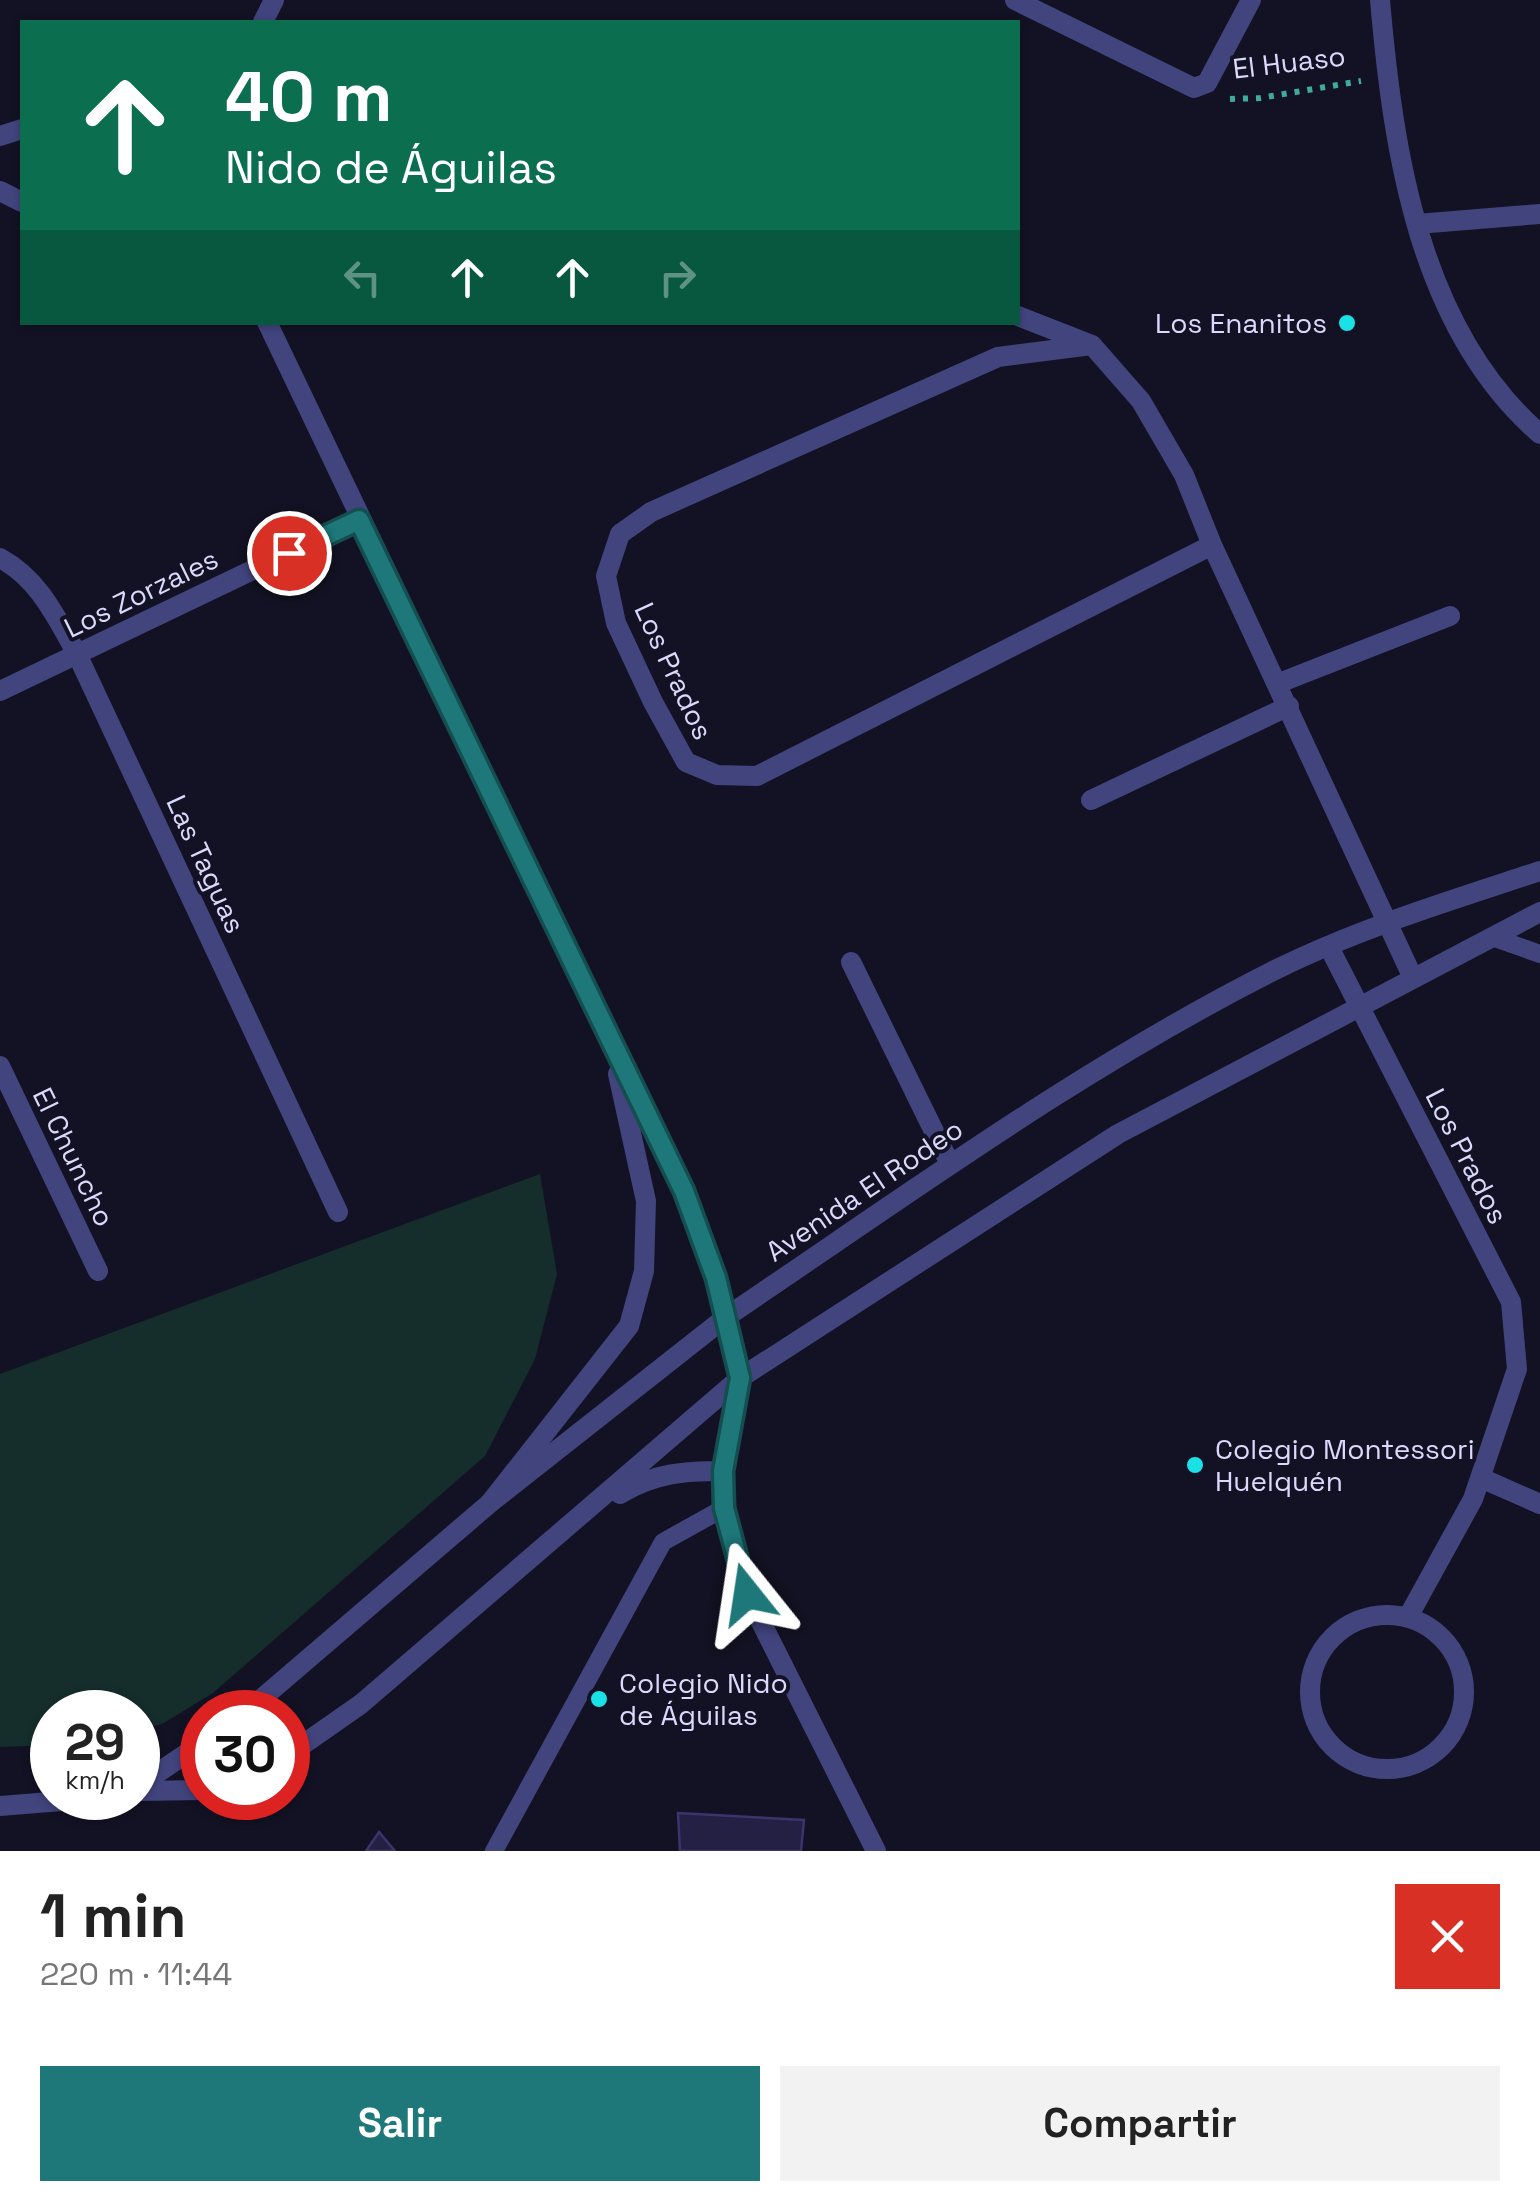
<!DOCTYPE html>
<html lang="es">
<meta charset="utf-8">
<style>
body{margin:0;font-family:"Space Grotesk",sans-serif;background:#f2f2f2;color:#222;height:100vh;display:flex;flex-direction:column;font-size:38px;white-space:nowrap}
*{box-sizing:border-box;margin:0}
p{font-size:32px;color:#767676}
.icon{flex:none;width:55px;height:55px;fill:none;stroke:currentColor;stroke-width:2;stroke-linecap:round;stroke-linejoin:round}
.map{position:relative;height:1851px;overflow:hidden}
.drawer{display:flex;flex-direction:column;background:#fff;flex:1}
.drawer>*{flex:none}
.top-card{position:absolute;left:20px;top:20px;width:1000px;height:305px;border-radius:0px;box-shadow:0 2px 8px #0004;background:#0b6e4f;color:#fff;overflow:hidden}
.speed{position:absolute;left:30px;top:1690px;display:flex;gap:20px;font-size:50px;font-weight:700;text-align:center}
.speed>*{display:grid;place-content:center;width:130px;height:130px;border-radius:50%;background:#fff;box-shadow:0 2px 8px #0004;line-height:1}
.speed small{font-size:25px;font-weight:400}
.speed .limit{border:15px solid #d22;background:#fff;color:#111}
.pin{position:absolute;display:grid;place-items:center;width:85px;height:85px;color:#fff;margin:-42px;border:5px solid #fff;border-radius:50%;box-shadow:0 2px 10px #0007}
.me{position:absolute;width:110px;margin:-55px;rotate:345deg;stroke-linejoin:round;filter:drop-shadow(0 0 8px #0008)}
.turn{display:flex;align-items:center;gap:35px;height:210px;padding:0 40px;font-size:45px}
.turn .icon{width:130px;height:130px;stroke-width:2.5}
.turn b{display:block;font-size:70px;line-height:85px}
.lanes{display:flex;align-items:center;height:95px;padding:0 40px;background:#0003;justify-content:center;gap:50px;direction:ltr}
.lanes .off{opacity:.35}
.round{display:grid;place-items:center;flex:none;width:105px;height:105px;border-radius:0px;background:#f2f2f2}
.overview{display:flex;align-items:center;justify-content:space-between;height:170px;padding:0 40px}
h1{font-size:60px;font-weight:800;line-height:75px}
.primary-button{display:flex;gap:20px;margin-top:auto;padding:20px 40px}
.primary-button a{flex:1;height:115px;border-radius:0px;background:#1e787a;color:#fff;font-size:40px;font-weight:800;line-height:115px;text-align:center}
.primary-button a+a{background:#f2f2f2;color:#222}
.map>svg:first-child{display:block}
.green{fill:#152e2b}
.building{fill:#242043;stroke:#3b346d;stroke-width:2.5}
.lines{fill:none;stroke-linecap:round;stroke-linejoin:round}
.path{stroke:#3dab9d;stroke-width:6;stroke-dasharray:5 8;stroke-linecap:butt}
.service{stroke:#42447e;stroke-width:18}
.minor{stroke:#42447e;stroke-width:20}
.tertiary{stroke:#42447e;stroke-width:20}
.route-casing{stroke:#144e4f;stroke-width:25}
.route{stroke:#1e787a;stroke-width:18}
.poi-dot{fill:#1ae1e6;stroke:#131224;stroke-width:4}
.labels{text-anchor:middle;stroke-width:8;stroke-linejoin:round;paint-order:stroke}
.street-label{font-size:28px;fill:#dbd9fb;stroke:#131224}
.poi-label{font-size:28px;fill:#dbd9fb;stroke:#131224;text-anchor:start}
</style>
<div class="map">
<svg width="1540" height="1851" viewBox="0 0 1540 1851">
<rect width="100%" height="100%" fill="#131224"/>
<!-- green -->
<path class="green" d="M540,1174L557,1274L535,1359L485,1456L213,1693L162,1724L138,1730V1712H52V1745L0,1747V1374Z"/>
<!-- building -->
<path class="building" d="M678,1813L804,1820L801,1851H680Z
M379,1832L395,1851H366Z"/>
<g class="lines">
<!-- path -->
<path class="path" d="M1230,99L1260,98L1361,81"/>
<!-- service -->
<path class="service" d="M1492,937L1540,954
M494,1851L663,1542L724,1508"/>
<!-- minor -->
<path class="minor" d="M1015,0L1194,88L1207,83L1251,0
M0,136L22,129
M0,191L22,202
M1417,224L1540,214
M1018,316L1092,345L1141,401L1184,475L1212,545L1413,978
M1092,345L998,357L651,512L620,534L606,576L616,623L653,702L686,762L717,775L757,776L1212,545
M0,558C39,579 56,617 77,654L338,1212
M1279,683L1450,616
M0,691L359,519
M1091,800L1289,706
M1329,947L1511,1302L1517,1369L1473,1499L1408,1617
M851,962L950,1164
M0,1066L98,1271
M740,1378L723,1471L724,1508L747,1594L876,1851
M1481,1478L1540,1504
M620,1494C654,1473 684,1471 723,1471
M1310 1692a77 77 0 1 1 154 0a77 77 0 1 1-154 0Z
M246,1712L490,1503L726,1317
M288,1755L361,1704L740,1378
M138,1786L202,1743
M138,1791L202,1790
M0,1806L99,1798"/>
<!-- tertiary -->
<path class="tertiary" d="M1380,0C1393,151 1419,329 1540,434
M263,22L274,0
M267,322L683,1191L716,1278L740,1378L1118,1134L1540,912
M726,1317C906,1196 1082,1067 1277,969C1360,928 1452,900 1540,871
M490,1503L629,1326L644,1271L646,1201L618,1074"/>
</g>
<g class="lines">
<defs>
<path id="route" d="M289,553L359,520L684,1191L716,1278L740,1378L723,1471L724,1508L747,1594"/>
</defs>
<!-- route casing -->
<use href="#route" class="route-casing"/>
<!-- route -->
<use href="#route" class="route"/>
</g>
<!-- markers -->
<g class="poi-dot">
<circle cx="1347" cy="323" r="10"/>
<circle cx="1195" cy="1465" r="10"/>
<circle cx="599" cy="1699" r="10"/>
</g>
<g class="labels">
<!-- street labels -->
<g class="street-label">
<text transform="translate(1289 62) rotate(-7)" y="10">El Huaso</text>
<text transform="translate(141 593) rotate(-26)" y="10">Los Zorzales</text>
<text transform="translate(674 671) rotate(65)" y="10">Los Prados</text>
<text transform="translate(206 864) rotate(65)" y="10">Las Taguas</text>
<text transform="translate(1467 1156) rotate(63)" y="10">Los Prados</text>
<text transform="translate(74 1157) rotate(64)" y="10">El Chuncho</text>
<text transform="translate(864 1190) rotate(-34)" y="10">Avenida El Rodeo</text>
</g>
<!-- poi labels -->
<g class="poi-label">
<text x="1327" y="333" text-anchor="end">Los Enanitos</text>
<text x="1215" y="1459">Colegio Montessori<tspan x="1215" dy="32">Huelquén</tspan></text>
<text x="619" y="1693">Colegio Nido<tspan x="619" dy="32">de Águilas</tspan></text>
</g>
</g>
</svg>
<div class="speed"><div>29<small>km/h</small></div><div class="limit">30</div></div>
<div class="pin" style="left:289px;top:553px;background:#d93025"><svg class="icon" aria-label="arrive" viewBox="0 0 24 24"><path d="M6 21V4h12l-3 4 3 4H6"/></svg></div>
<svg class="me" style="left:747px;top:1594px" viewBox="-20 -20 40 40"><path d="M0-17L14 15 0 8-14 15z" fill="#1e787a" stroke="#fff" stroke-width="4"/></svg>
<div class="top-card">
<div class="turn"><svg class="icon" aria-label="ahead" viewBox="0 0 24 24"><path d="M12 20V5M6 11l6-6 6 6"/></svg><div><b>40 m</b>Nido de Águilas</div></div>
<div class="lanes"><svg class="icon off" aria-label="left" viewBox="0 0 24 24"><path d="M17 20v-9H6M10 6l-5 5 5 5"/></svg><svg class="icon" aria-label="ahead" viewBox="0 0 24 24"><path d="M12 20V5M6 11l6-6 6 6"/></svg><svg class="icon" aria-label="ahead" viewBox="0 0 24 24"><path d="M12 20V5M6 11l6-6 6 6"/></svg><svg class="icon off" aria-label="right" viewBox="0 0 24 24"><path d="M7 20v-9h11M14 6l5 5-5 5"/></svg></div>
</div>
</div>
<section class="drawer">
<div class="overview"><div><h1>1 min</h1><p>220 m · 11:44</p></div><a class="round" style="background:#d93025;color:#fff"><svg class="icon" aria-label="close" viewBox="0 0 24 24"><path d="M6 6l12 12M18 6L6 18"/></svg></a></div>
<div class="primary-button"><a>Salir</a><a>Compartir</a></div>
</section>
